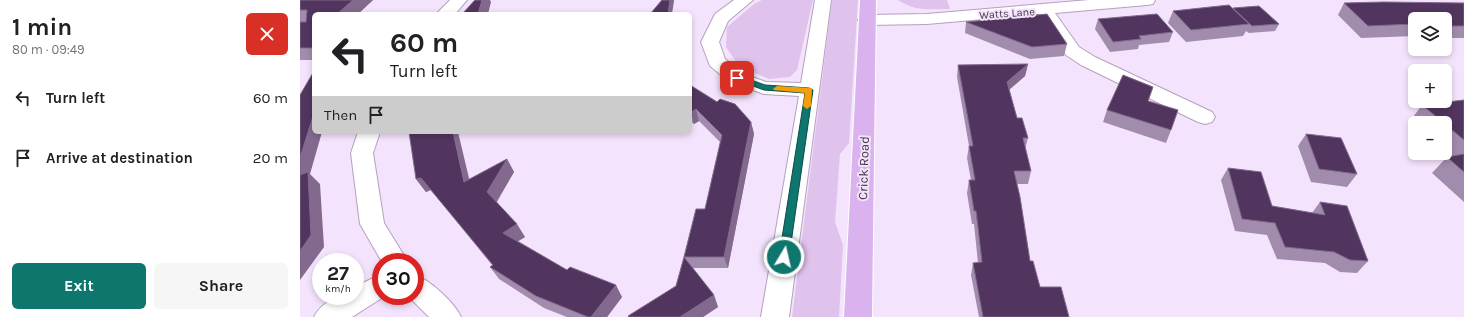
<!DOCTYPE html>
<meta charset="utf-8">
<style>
body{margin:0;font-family:Karla,sans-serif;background:#f6f6f6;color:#202124;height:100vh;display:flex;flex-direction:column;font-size:15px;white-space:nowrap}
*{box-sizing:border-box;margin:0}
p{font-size:13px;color:#757577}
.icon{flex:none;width:22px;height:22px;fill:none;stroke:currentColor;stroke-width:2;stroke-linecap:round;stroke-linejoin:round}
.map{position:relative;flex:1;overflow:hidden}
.drawer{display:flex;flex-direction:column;background:#fff;width:300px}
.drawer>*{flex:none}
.guide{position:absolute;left:12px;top:12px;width:380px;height:122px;border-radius:6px;box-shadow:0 2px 6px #0003;background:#fff;color:#202124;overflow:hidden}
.fabs{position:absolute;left:1108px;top:12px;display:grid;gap:8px}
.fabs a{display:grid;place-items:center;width:44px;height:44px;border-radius:6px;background:#fff;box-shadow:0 2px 6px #0003;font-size:20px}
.speed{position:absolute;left:12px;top:253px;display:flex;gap:8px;font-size:20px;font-weight:700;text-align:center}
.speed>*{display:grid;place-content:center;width:52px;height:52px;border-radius:50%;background:#fff;box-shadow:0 2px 6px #0003;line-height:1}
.speed small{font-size:10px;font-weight:400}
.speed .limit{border:6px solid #d22;background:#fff;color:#111}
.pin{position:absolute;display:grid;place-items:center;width:34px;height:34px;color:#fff;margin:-17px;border-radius:8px;box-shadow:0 2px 6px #0006}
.me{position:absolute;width:44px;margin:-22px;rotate:9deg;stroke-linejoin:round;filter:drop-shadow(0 0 3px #0008)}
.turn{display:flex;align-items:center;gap:14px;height:84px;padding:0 12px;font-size:18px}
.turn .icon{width:52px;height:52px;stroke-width:2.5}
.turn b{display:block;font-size:28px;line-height:34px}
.then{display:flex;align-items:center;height:38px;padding:0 12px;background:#0003;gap:8px;font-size:15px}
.round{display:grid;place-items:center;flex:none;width:42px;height:42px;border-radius:6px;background:#f6f6f6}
.headline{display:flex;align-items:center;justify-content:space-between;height:68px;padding:0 12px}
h1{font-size:24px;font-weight:700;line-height:30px}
.action{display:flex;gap:8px;margin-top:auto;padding:8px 12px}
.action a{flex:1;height:46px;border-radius:6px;background:#0f766e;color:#fff;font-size:16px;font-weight:700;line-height:46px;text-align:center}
.action a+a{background:#f6f6f6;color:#202124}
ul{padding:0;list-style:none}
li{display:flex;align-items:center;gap:12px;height:60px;padding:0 12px}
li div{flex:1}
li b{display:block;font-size:15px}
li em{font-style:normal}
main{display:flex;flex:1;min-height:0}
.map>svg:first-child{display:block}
.green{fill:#e0c3ed}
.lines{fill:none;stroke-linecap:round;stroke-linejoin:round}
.minor-casing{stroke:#b4a1be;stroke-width:2}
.highway-casing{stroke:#fff;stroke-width:2}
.minor{fill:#fff;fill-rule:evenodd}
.highway{fill:#dab2ed;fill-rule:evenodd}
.wall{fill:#a28cad}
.shaded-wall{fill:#82698d}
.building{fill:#51355e;stroke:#82698d}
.route{fill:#0f766e;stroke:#0a4d48}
.slow{fill:#f59e0b}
.labels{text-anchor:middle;stroke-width:4;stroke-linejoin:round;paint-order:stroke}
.far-street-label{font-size:11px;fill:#413945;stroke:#f4e3fc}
.street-label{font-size:13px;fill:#413945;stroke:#f4e3fc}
</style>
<main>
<section class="drawer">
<div class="headline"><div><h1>1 min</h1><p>80 m · 09:49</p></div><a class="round" style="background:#d93025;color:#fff"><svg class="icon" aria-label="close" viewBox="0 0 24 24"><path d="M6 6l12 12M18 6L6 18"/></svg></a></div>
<ul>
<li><svg class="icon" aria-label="left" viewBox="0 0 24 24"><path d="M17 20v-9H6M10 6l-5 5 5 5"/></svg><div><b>Turn left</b></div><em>60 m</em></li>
<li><svg class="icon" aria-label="arrive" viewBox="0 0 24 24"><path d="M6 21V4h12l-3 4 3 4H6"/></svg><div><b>Arrive at destination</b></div><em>20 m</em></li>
</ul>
<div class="action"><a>Exit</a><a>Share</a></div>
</section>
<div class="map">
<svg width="1164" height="317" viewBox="0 0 1164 317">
<rect width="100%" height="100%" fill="#f4e3fc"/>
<!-- green -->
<path class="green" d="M462,0H513L497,70L490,77L469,79L439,66L426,47L427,27L454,4Z
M532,0H558L549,143L540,154L535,222L543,245L539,317H492Z
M598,0H647L650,9C630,9 616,12 598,0Z"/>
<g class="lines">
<defs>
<path id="minor" d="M150,0H167L155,14H136Z
M434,0H453L428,21L419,42L425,59L444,74L466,82L501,83L515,0H531L489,317H461L499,96L464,94L430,82L410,66L401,42L415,14Z
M789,0H855L853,4L847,5L755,13L779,47L795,57L912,112L915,117L912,122L905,124L898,122L781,65L766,55L739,14L627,24L567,25L561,24L558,20L561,16L567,15L627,14Z
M58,132H80L73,153L84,223L108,262H82L60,224L51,153Z
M81,274V296H85L52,317H14C22,301 38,296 55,296V287Z
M115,275C130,280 154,302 161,317H129L108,296H115Z"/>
<path id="highway" d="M560,0H576L572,317H544Z"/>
</defs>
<!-- minor casing -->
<use href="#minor" class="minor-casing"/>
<!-- highway casing -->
<use href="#highway" class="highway-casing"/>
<!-- minor -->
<use href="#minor" class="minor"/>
<!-- highway -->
<use href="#highway" class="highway"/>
</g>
<!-- wall -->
<path class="wall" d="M0,0H73L58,14H14V60H0V22H6H0Z
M1044,3H1164V38H1145V19H1115V36L1061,38L1038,15Z
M933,8L979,24L975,31L949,33L946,31L943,36L886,42L868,23L873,11L933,9Z
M798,19L873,32L869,42L839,45L838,49L810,52L795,29Z
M666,22L767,44L764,56L730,59L665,33Z
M728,64L725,76L709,90L717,118L728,138L725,149L731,171L728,184H717L730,261L740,287L769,317H679L671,275L673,263H678L674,224H672L667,193L669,180H671L667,158L669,146L657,77L658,65Z
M390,85L451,122L454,134L428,268H393L414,295L418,307L403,317H329L376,286L384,257L405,209L420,142L399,121L394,124L390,121Z
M1164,100V202L1132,173L1147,157H1150L1145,152V123H1115V125L1110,121L1122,105Z
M848,101L871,130L866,143L803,122L807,110Z
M1006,134L1057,174L1047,187L1011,182L998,146Z
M207,159L214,172L197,202L225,237L218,241L267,270L322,297L307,317H267L244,308L199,279L190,267L192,265L131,190L126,192L116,179L169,180Z
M928,168L972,206L1012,213L1020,202L1068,261L1057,273L1040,272L1025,263L977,259L967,235L935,231L921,180Z"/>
<!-- shaded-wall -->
<path class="shaded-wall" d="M53,0H73L58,14H37Z
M182,0H190L191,2L188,14H178Z
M370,0H374V1L372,14H368Z
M728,64L725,76L704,94L707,82Z
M396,109L399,121L394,124L391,112Z
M14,113V132H22L10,174L20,184L24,247L0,280V158Z
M451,122L454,134L428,268L424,257Z
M153,132H158L173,195L164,182Z
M207,159L214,172L195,204L187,192Z
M121,178L131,190L126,192L116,179Z
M217,224L225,237L212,245L203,233Z
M316,285L322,297L307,317H291Z
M414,295L418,307L403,317H380Z"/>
<!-- building -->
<path class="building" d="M0,0H53L37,14H14V48H0V22H6L7,10H0Z
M175,0H182L178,14H162Z
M362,0H370L368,14H350Z
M1083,2L1164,3V26H1145V19H1115V24L1068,26L1044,3Z
M929,5L949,24L891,30L873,11Z
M959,6L979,24L952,26L933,8Z
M747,14L767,44L732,47L666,22Z
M857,14L873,32L839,36L841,39L813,42L798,19Z
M728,64L707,82L717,118H722L728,138H723L731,171H714L720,197L730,261H733L740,287H761L769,317H683L673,263L682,262L676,211H674L669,180H675L669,146H673L658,65Z
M14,71V113L0,158V95Z
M823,75L853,87L848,101L878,110L871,130L807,110Z
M390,85L417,102L420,99L435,104L451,122L424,257H384L396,209H405L422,135L396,109L391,112L390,111Z
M1164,100V140L1145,124V123H1144L1122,105Z
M109,132H153L164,182L207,159L187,192L217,224L203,233L267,270L270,267L316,285L291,317H288L236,296L190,267L193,265L121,178L116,179Z
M1006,134L1041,138L1057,174L1019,169Z
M1164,154V172L1147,157Z
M928,168L961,172L972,206L1025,215L1020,202L1047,206L1068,261L1050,260L1034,252L985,247L975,223L942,219Z
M8,172L11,235L0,251V175Z
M384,257L414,295L380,317H329L328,316L376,286Z"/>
<!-- route -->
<path class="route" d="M437,75L465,85L509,88L513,90L489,257L484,261L479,257L505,93L464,90L434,79L433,78Z"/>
<!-- slow -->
<path class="slow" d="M477,86L512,88L511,106L507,109L503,106L505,93L474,90L473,89Z"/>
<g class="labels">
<!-- far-street labels -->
<g class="far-street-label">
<text transform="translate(707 13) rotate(-4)" y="4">Watts Lane</text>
</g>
<!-- street labels -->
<g class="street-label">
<text transform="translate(563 168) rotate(-88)" y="5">Crick Road</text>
</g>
</g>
</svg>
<div class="fabs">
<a><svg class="icon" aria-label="layers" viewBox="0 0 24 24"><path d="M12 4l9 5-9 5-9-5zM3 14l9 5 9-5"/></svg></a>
<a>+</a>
<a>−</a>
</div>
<div class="speed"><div>27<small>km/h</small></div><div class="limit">30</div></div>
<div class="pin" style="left:437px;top:78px;background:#d93025"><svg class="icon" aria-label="arrive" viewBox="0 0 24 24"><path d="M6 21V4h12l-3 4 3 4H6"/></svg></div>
<svg class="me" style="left:484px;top:257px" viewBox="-20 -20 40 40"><circle r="17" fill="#0f766e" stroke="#fff" stroke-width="3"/><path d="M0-11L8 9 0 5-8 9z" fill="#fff"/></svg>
<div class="guide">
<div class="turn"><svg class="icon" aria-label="left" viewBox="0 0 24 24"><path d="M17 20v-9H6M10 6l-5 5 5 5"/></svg><div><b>60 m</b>Turn left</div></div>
<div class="then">Then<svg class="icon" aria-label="arrive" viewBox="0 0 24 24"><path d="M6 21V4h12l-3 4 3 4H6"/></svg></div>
</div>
</div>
</main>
